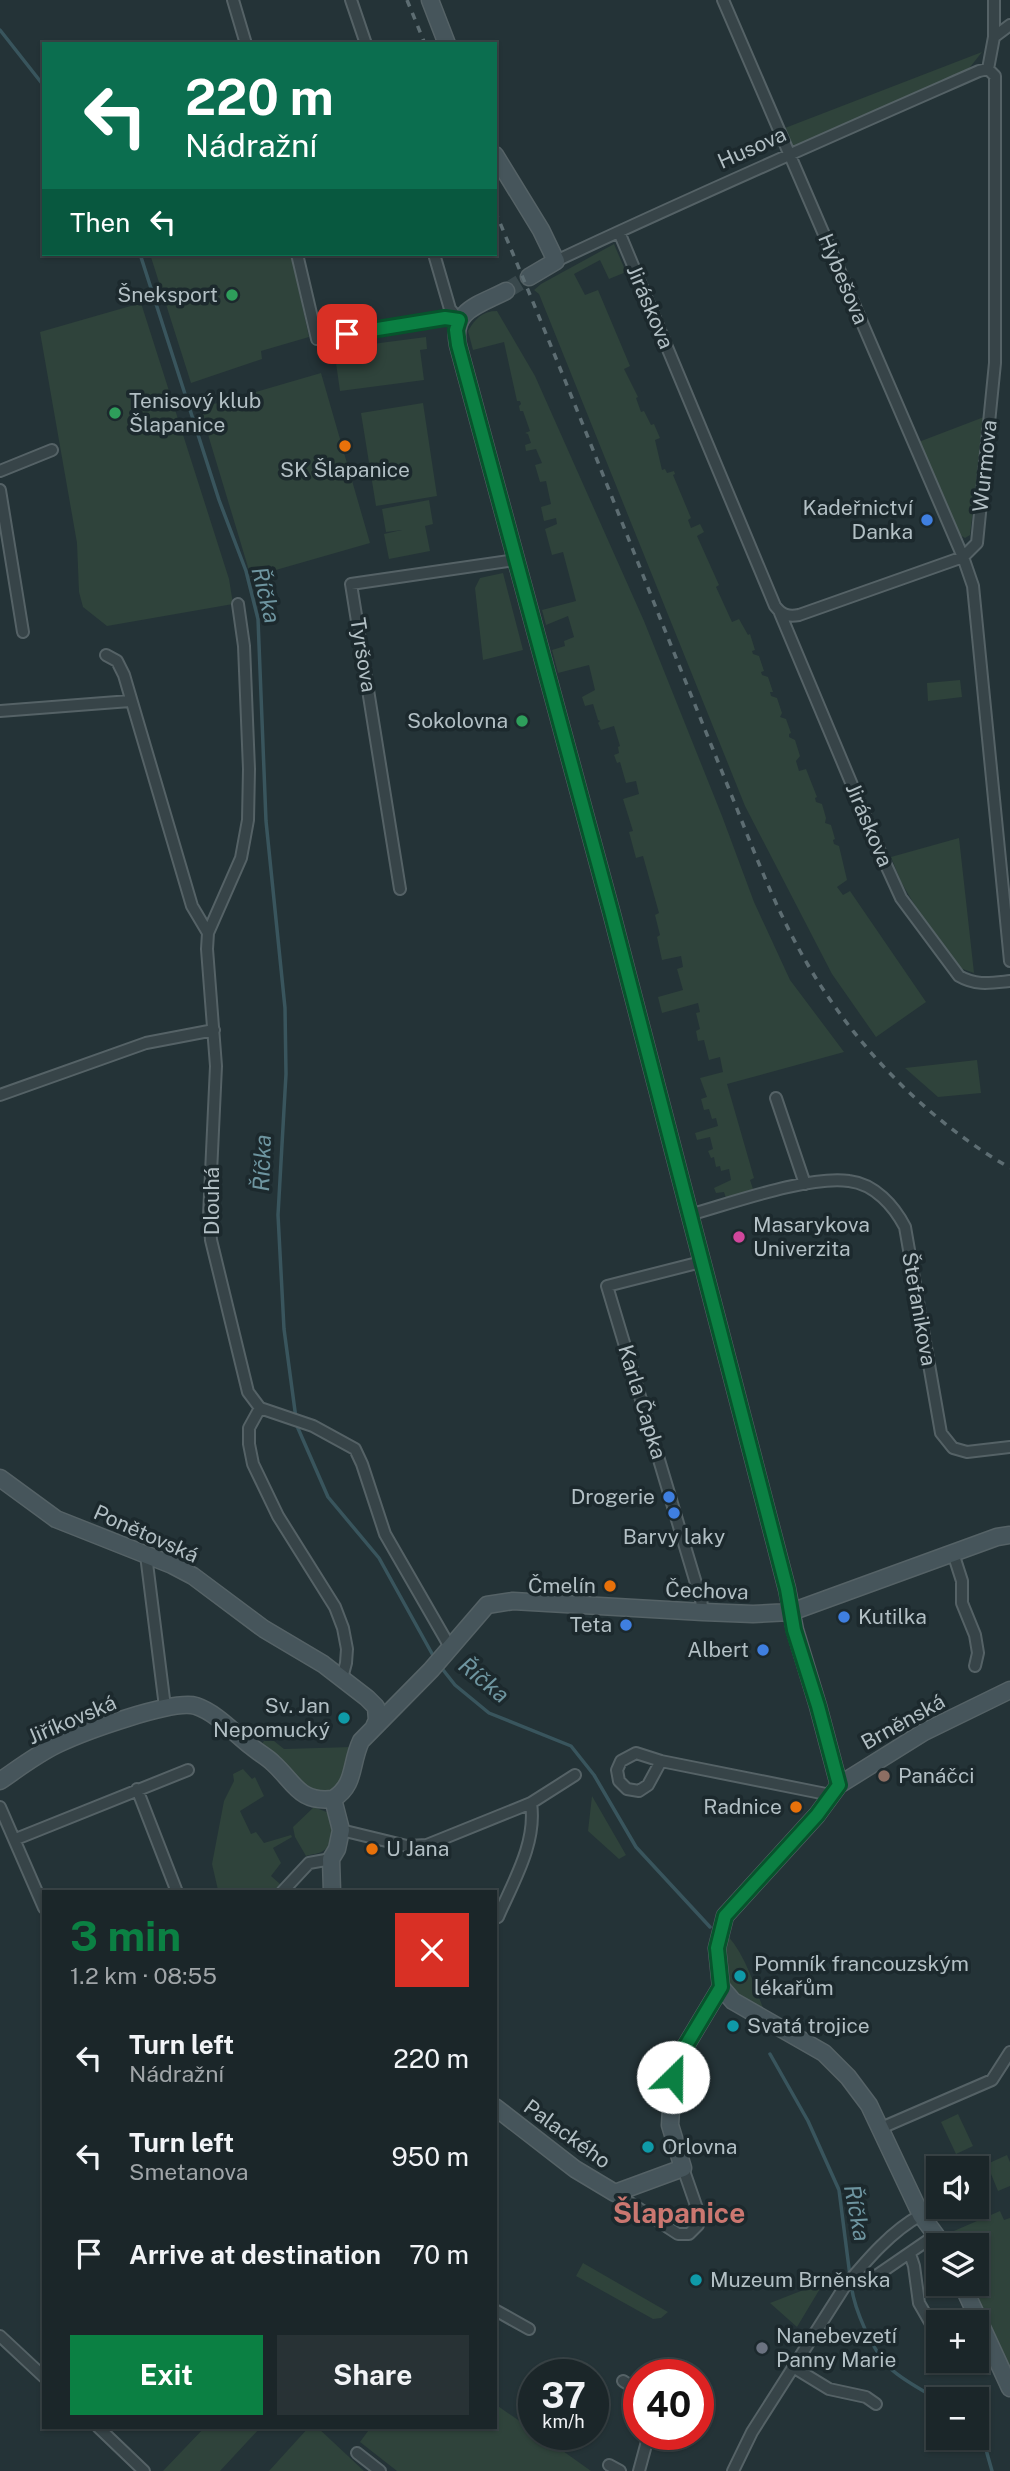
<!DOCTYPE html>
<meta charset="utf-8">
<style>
body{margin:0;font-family:"Public Sans",sans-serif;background:#283235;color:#f1f3f6;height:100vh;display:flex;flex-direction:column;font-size:26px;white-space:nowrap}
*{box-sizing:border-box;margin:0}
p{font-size:23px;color:#a0a5a8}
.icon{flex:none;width:38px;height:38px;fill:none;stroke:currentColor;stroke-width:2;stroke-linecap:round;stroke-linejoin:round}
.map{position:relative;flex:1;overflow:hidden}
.drawer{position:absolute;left:42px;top:1890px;width:455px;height:539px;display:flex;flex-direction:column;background:#1b2629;border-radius:0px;box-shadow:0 2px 5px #0004,0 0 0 2px #394346}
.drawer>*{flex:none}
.top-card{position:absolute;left:42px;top:42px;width:455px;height:214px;border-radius:0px;box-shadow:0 2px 5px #0004,0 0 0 2px #394346;background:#0b6e4f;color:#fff;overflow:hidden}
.fabs{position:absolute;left:926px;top:2156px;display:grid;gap:14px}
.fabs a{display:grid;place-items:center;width:63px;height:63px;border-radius:0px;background:#1b2629;box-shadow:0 2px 5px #0004,0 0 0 2px #394346;font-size:35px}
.speed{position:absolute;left:518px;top:2359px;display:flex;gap:14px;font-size:35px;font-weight:700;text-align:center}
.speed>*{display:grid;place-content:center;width:91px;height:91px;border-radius:50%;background:#1b2629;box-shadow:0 2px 5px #0004,0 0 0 2px #394346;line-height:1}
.speed small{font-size:18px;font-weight:400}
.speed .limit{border:10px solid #d22;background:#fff;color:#111}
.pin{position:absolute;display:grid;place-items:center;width:60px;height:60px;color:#fff;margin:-30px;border-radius:14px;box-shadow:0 4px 10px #0006}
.me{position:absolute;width:77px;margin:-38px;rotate:23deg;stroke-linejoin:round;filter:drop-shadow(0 0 5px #0008)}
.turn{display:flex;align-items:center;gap:24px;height:147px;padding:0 28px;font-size:32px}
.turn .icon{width:91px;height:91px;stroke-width:2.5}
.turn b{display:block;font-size:49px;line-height:60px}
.then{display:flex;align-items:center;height:66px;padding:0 28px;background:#0003;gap:14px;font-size:26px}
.round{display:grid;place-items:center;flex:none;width:74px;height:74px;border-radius:0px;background:#283235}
.headline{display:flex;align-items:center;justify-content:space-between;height:119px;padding:0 28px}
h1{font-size:42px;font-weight:700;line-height:52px;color:#0b8043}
.action{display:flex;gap:14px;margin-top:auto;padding:14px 28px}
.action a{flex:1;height:80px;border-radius:0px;background:#0b8043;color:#fff;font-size:28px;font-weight:700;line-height:80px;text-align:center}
.action a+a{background:#283235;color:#f1f3f6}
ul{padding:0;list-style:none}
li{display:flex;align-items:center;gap:21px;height:98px;padding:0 28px}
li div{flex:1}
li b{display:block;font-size:26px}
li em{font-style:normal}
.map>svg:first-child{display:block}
.green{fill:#2f433b}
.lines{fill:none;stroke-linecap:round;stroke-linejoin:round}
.stream{stroke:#39555d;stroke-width:3.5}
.secondary-tunnel{stroke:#39484c;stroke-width:16;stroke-dasharray:16 8;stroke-linecap:butt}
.street-casing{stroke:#556266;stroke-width:14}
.secondary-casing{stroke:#556266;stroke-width:19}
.street{stroke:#374448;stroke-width:10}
.secondary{stroke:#46555b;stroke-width:16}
.rail{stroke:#5d6d72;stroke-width:3.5;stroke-dasharray:7 7;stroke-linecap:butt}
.route-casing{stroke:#07532c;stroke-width:18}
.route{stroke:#0b8043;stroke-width:12}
.leisure-dot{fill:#2e9e5b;stroke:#1c292d;stroke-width:2.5}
.food-dot{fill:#e8710a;stroke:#1c292d;stroke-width:2.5}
.shop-dot{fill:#3f7fe0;stroke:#1c292d;stroke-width:2.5}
.hotel-dot{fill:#d1479c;stroke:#1c292d;stroke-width:2.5}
.culture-dot{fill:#0f9aa8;stroke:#1c292d;stroke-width:2.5}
.education-dot{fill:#8d6e63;stroke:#1c292d;stroke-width:2.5}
.worship-dot{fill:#6b7280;stroke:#1c292d;stroke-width:2.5}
.labels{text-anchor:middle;stroke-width:7;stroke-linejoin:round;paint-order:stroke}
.street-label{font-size:21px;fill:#b2bfc4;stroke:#1c292d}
.poi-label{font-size:21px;fill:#b2bfc4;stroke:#1c292d;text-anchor:start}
.water-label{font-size:23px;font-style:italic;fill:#6e95a0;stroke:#1c292d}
.district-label{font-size:28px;font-weight:bold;fill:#cb7770;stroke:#1c292d}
</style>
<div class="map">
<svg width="1010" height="2471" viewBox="0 0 1010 2471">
<rect width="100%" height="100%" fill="#243337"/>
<!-- green -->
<path class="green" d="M982,52L967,71L793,148L785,128Z
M614,244L626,272L609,279L600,260L574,274L585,295L598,290L630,366L624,369L638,397L636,398L641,412L644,411L651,425L654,424L660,438L655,440L662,470L665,469L667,473L674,471L675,474L673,475L691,518L688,520L691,528L700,524L704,532L697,536L719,585L716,587L732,622L739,619L748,635L750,634L755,650L752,651L753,654L759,656L764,671L761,672L762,675L768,677L773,692H770L771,696L777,698L782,713L780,717L786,719L791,733L789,734V737L795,740L800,756L796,761L799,771L806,769L817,797L815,798L816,802L822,804L826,818L825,823L831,825L835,839L833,840L834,844L839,846L847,880L837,887L843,895L850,891L926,1002L876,1037L832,974L745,806L539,294L534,290L541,284Z
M150,254H291L309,337L261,351L262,359L191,383Z
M141,303L229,579L233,604L107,626L83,607L79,592L77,543L40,332Z
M497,311L535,376L644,621L722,816L754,902L790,980L844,1052L727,1084L754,1178L750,1180L753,1189L726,1198L724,1192L716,1193L714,1188L731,1180L729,1169L721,1171L720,1166L716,1167L714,1157L711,1158L708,1151L713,1149L710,1137L697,1140L695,1133L718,1126L716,1118L712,1119L709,1109L704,1110L701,1099L707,1097L700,1078L723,1072L720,1057L709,1060L704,1040L698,1041L696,1031L700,1029L696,1013L700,1012L698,1003L662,1013L658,997L683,990L677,969L683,967L681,956L662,960L657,937L660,935L655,915L659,913L643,856L636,858L629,832L633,831L623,799L639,794L636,781L626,783L620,762L617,763L614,755L619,753L618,747L620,746L614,726L601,730L598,723L600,721L598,720L593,704L585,706L582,697L595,690L589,665L558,673L552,650L565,646L564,641L574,637L568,616L546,625L542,610L576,601L563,552L552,555L545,529L557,524L556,518L544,521L541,507L551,504L546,481L540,482L535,465L542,463L536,449L526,451L525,445L531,443L528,434L525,433L530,431L523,411H520L519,406L521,404L520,401H517L504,342L473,350L468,331C475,319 482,311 497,311Z
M426,337L427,349L420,350L424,380L340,391L334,349Z
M321,373L370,543L251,577L200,408Z
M423,403L437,496L376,506L361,413Z
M984,417L970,535L965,538L958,534L916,443Z
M429,500L433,524L425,526L430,551L389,559L384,534L402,530L386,532L382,509Z
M503,573L523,650L483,660L475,588L480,578Z
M960,680L962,697L928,701L927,683Z
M959,838L974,973L960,968L923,919L901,882L891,857Z
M977,1060L981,1093L938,1097L905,1068Z
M264,1741H274L284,1749L352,1747L346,1775L331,1793L311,1794L260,1746Z
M243,1769L252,1779L255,1777L264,1796L240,1811L251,1834L256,1832L264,1843L291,1835L292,1837L273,1848L281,1863L271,1876L280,1884L273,1892L218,1890L212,1864L224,1801L234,1781L233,1774Z
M592,1796L626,1855L619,1859L588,1831Z
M314,1807L329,1813C332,1826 336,1842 323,1851C319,1854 312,1854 306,1856L295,1837L293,1827Z
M728,1936C746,1957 753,1982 763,2008L760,2009C752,2005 742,2001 736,1994C720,1979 723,1955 728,1936Z
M958,2114L973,2146L956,2154L941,2122Z
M1007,2155L1010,2162V2186L998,2191L987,2164Z
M1000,2211L1004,2220L1010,2218V2376L969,2284H976V2245H952L947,2234Z
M583,2263L668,2312L661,2318L653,2319L576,2276Z
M824,2282L797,2327L770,2303Z
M495,2404L534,2431V2434H539L591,2471H397L360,2442L371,2427H495Z
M205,2427H261L220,2471H163Z
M309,2427H317L364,2471H269Z"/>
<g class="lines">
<!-- stream -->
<path class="stream" d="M0,30L44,86
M140,254L219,500L246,571L258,619L266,821L285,1008L286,1074L278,1215L284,1329L297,1426L328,1497L379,1558L435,1659
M440,1666L455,1685L489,1713L571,1746L594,1775L636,1847L710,1927
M770,2054L808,2121L839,2190L850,2276
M851,2284C854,2309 872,2351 891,2369C904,2381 923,2390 938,2400
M976,2428L983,2439L992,2471"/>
<!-- secondary-tunnel -->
<path class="secondary-tunnel" d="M506,291L529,277"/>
<defs>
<path id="street" d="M233,0L246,44
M351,0L366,44
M723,0L963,557L973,586L1010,961
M994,37L1010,25
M988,69L994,37V0
M297,254L317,339L445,318L459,320
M434,254L450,309L459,320
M556,261C696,195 838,133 979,71L988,69L995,76V363L977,543L963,557L799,615C788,617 782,615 775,606L619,232
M0,471L52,450
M0,490L23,632
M780,613L881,854L901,898L959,976C976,986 991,983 1010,981
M106,655L117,661L124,675L192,906L208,933L207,949L216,1066L209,1216L211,1240L248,1392L260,1408
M0,711L130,701
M400,889L351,584L515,560
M208,933L241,858L248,820L249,769L244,646L238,604
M0,1095L146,1043L214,1030
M776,1098L805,1184
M689,1215C729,1204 809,1175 849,1181C875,1184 894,1206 905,1227L941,1433L953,1448L967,1452L1010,1447
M701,1262L607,1286L701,1600L703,1612
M260,1408L313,1426L355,1449L362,1464L385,1534L450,1647
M260,1408L249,1428V1444L253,1464L278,1516L335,1607L343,1628L347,1649L346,1663L342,1678
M953,1553L962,1581V1603L975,1635L978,1653L975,1666
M146,1555L165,1707
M661,1761L648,1785L639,1791L627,1789L619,1781L617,1770L621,1761L636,1753L661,1761L831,1795
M137,1789L177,1892
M0,1807L44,1908
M341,1830L407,1846L427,1845L531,1803L575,1775
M16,1839L188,1770
M282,1892L309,1863L331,1859
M498,1917C513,1882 537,1843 531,1803
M881,2128L992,2080L1010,2052
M615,2193L678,2234H689L698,2225L700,2217L683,2168
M910,2254L914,2266L919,2303L938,2336
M870,2280L934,2236
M495,2310L529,2329
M0,2336L44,2377
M793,2367L829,2389L866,2397L876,2404
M623,2381L639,2391
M98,2427L144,2471
M357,2453L380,2471
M609,2465L620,2471
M639,2471L649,2434
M733,2471L752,2432L845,2286C866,2261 891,2231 921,2215"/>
<path id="secondary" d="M430,0L447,44
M495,155L541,230L556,261L529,277
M506,291C479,305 451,310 458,345L611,911L787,1589L795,1630L818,1706L839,1785
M0,1478L56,1519L172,1565L193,1576L264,1629L323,1664L367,1698L376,1707L377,1720L374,1727
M0,1781C19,1768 37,1754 58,1744C83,1732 173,1699 196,1706C217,1713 235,1734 252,1747C259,1753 267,1757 273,1763C295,1783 299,1803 333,1799
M332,1892L331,1859L337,1849L341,1830L333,1799C356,1785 350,1764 361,1741L431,1670L487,1605L513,1601L703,1612L753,1614L791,1612L997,1537L1010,1535
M721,1987L733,2001L824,2053L848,2077L869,2105L921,2215L943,2245
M495,2107L575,2169L615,2193L683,2168L670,2125L673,2077L676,2062L721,1987L717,1948L725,1916L817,1815L839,1785L924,1732L1010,1690
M962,2284L1010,2388"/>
</defs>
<!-- street casing -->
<use href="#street" class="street-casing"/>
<!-- secondary casing -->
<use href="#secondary" class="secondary-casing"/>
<!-- street -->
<use href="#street" class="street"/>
<!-- secondary -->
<use href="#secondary" class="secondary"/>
<!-- rail -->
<path class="rail" d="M407,0L425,44
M495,211C552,346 606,482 660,618C685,680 710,742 735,804C755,854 774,904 800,951C849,1040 922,1117 1010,1168"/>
</g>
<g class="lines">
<defs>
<path id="route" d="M347,334L445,318L459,320L456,330L458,345L611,911L787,1589L794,1630L818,1706L839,1785L817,1815L725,1916L717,1948L721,1987L676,2062L673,2077"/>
</defs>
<!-- route casing -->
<use href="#route" class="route-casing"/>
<!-- route -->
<use href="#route" class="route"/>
</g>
<!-- markers -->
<g class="leisure-dot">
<circle cx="232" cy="295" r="7"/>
<circle cx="115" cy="413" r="7"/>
<circle cx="522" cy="721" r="7"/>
</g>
<g class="food-dot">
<circle cx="345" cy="446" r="7"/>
<circle cx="610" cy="1586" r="7"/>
<circle cx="796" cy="1807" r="7"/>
<circle cx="372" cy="1849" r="7"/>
</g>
<g class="shop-dot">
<circle cx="927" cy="520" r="7"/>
<circle cx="669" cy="1497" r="7"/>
<circle cx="674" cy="1513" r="7"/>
<circle cx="844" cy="1617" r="7"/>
<circle cx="626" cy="1625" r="7"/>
<circle cx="763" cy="1650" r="7"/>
</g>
<circle class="hotel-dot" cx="739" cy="1237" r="7"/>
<g class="culture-dot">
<circle cx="344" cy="1718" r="7"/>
<circle cx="740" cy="1976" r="7"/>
<circle cx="733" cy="2026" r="7"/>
<circle cx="648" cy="2147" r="7"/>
<circle cx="696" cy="2280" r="7"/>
</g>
<circle class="education-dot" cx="884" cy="1776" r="7"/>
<circle class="worship-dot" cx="762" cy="2348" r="7"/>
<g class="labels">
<!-- street labels -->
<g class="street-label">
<text transform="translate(752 148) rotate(-24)" y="7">Husova</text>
<text transform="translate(843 279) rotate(67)" y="7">Hybešova</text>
<text transform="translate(650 307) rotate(67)" y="7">Jiráskova</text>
<text transform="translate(985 466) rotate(-84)" y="7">Wurmova</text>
<text transform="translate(363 655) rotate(81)" y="7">Tyršova</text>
<text transform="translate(869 825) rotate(67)" y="7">Jiráskova</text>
<text transform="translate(212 1201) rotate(-90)" y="7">Dlouhá</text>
<text transform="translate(919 1309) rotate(80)" y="7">Štefanikova</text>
<text transform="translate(642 1402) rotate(73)" y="7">Karla Čapka</text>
<text transform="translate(146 1534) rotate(24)" y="7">Ponětovská</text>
<text transform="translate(707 1591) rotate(2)" y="7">Čechova</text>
<text transform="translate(72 1720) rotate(-23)" y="7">Jiříkovská</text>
<text transform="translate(903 1722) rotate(-29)" y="7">Brněnská</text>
<text transform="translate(567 2134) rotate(36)" y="7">Palackého</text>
</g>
<!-- poi labels -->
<g class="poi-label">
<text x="218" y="302" text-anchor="end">Šneksport</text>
<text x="129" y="408">Tenisový klub<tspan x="129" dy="24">Šlapanice</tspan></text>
<text x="345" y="477" text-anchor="middle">SK Šlapanice</text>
<text x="913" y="515" text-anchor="end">Kadeřnictví<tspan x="913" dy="24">Danka</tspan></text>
<text x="508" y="728" text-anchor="end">Sokolovna</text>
<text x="753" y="1232">Masarykova<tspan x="753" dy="24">Univerzita</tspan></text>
<text x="655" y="1504" text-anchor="end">Drogerie</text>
<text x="674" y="1544" text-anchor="middle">Barvy laky</text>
<text x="596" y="1593" text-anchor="end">Čmelín</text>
<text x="858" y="1624">Kutilka</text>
<text x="612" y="1632" text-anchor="end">Teta</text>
<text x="749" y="1657" text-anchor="end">Albert</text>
<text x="330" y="1713" text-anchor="end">Sv. Jan<tspan x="330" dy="24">Nepomucký</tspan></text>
<text x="898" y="1783">Panáčci</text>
<text x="782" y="1814" text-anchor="end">Radnice</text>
<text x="386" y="1856">U Jana</text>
<text x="754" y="1971">Pomník francouzským<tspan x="754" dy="24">lékařům</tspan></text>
<text x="747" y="2033">Svatá trojice</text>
<text x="662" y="2154">Orlovna</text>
<text x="710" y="2287">Muzeum Brněnska</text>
<text x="776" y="2343">Nanebevzetí<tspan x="776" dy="24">Panny Marie</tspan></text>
</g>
<!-- water labels -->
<g class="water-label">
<text transform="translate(266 595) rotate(76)" y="8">Říčka</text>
<text transform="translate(262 1163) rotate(-88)" y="8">Říčka</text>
<text transform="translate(484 1680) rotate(39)" y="8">Říčka</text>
<text transform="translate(857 2213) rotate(79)" y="8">Říčka</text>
</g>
<!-- district labels -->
<g class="district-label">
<text x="679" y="2223">Šlapanice</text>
</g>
</g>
</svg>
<div class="fabs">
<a><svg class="icon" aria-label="sound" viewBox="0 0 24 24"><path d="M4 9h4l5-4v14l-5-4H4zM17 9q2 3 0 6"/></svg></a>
<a><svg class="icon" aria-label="layers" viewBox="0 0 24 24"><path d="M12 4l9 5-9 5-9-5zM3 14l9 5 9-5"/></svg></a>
<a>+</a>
<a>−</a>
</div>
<div class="speed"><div>37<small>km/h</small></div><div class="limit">40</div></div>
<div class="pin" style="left:347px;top:334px;background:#d93025"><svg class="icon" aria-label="arrive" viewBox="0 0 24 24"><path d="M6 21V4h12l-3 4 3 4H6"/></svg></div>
<svg class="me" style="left:673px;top:2077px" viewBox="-20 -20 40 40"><circle r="19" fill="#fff"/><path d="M0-13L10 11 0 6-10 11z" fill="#0b8043"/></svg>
<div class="top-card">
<div class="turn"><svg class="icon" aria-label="left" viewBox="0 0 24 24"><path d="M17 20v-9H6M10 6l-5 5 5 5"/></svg><div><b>220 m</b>Nádražní</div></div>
<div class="then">Then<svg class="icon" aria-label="left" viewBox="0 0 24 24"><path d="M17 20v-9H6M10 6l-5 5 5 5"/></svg></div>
</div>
<section class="drawer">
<div class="headline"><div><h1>3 min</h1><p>1.2 km · 08:55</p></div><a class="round" style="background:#d93025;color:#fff"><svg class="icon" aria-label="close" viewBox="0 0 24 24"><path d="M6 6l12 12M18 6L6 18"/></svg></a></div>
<ul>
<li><svg class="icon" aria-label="left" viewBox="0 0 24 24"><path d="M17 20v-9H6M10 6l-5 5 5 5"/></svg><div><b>Turn left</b><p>Nádražní</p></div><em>220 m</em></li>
<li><svg class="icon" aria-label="left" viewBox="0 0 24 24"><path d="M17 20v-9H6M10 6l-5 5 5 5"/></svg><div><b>Turn left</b><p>Smetanova</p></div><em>950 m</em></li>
<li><svg class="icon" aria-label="arrive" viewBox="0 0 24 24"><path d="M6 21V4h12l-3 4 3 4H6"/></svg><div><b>Arrive at destination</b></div><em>70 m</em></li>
</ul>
<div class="action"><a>Exit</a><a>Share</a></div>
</section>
</div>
